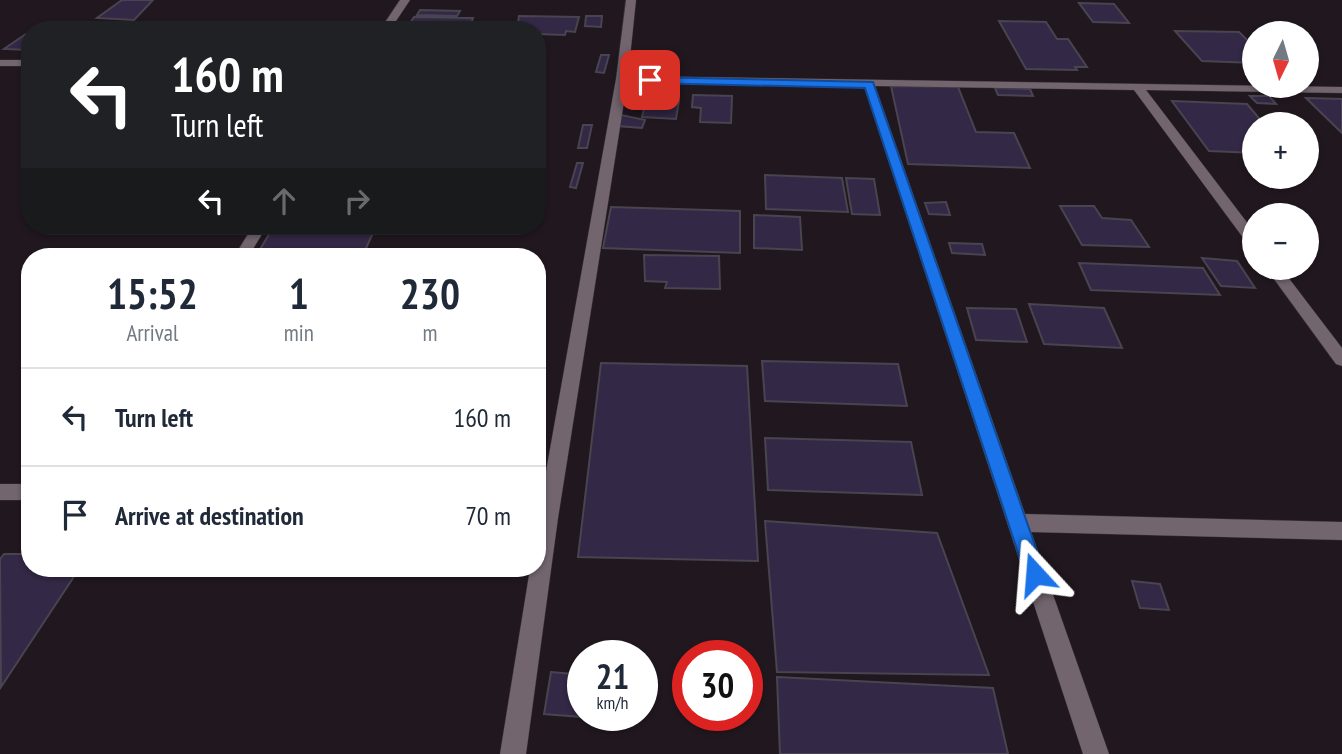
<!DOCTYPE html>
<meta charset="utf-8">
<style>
body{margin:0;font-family:"PT Sans Narrow",sans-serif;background:#f6f6f7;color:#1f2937;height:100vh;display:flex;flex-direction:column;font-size:26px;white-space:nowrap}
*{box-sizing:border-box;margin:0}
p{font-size:23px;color:#747a83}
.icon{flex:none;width:38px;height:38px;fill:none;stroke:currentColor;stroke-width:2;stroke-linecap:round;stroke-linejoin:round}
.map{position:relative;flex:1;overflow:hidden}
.details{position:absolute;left:21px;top:248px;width:525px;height:329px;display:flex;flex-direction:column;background:#fff;border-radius:28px;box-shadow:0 2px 5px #0004}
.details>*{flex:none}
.hud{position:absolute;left:21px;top:21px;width:525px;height:214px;border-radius:28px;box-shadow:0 2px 5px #0004;background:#202124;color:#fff;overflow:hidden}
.needle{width:46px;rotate:185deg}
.fabs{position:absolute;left:1242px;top:21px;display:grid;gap:14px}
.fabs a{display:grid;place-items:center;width:77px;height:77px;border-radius:50%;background:#fff;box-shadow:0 2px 5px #0004;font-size:35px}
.speed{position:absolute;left:567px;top:640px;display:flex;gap:14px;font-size:35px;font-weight:700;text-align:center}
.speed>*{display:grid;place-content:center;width:91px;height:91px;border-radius:50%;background:#fff;box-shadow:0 2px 5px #0004;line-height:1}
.speed small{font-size:18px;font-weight:400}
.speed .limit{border:10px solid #d22;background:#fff;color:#111}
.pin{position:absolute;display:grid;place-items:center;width:60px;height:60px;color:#fff;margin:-30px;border-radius:14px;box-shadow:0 4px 10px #0006}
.me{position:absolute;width:77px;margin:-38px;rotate:341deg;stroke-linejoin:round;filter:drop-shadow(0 0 5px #0008)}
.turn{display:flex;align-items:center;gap:24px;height:147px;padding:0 35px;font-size:32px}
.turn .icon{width:91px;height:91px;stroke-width:2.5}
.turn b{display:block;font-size:49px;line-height:60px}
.lanes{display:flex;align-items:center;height:66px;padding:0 35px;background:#0003;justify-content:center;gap:35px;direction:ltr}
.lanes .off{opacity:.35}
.eta{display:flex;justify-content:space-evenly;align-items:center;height:119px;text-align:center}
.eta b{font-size:42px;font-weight:600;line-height:49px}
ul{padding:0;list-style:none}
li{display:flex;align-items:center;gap:21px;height:98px;padding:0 35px;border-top:2px solid #e0e1e3}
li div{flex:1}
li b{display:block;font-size:26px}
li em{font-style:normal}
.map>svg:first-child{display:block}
.building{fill:#332845;stroke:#484450;stroke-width:2}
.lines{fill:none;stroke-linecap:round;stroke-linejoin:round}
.street-casing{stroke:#393237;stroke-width:1}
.street{fill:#72656e;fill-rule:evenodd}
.route{fill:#1a73e8;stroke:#114b97;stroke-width:2}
</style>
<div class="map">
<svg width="1342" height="754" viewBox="0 0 1342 754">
<rect width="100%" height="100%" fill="#21181f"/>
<!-- building -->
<path class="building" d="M122,0H153L134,20L97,18Z
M1079,3L1114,4L1129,23L1093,22Z
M420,10L460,11L457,16L417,15Z
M519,16L579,17L575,32L566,31L565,35L537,34V30H517Z
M586,16H602L601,27L585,26Z
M414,17L473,18L469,30L406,29Z
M999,21L1046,22L1057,39H1068L1087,67H1075L1077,70L1026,69Z
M1175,31L1239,32L1255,48V63L1202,61Z
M26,34H30L28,50L4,49Z
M601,55H609L604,73L596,72Z
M891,86L958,87L976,132L1014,133L1030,168L908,164Z
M995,88L1030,89L1033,96L998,95Z
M693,95L732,96L731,123L700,122L701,108L692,107Z
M1250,96H1269L1276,104L1257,103Z
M1306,98L1342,99V133Z
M646,100L679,101L676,119L642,117Z
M1172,101L1247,104L1264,124H1255V153L1209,151Z
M621,115L645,120L642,128L617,126Z
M583,125H592L587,148H578Z
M577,163H583L576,188L570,187Z
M765,175L842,178L848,212L766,209Z
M846,178L874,179L880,215L852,214Z
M946,202L950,215L929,214L925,203Z
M1060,206H1094L1102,218L1131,220L1149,247L1082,245Z
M611,207L740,211V253L603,248Z
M754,215L800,217L802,250L754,248Z
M274,226H376L364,253L259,251Z
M949,243L982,244L985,255L952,253Z
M644,255L719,256L720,289L665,288L667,282L645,281Z
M1202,258L1237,261L1255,288L1221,286Z
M1079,263L1203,268L1220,295L1091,290Z
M1029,304L1104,308L1122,348L1044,344Z
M967,308L1016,309L1027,342L976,340Z
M762,361L898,364L907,406L765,401Z
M601,363L747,366L758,561L578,557Z
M765,438L911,442L922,495L768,490Z
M765,521L937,533L989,675L777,672Z
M4,554H30V569H79L1,687L0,559Z
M1132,581L1160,584L1169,610L1140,608Z
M551,672L583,675V716H608L607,719L544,714Z
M777,677L993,688L1008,754H780Z"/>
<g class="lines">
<defs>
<path id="street" d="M400,0H410L390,30H380Z
M626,0H636L628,76L1342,87V93L1146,90L1255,233V249L1250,247L1134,90L875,86L1025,514L1342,522V540L1031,532L1109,754H1083L864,86L627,83L558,518L526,754H500L530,569H537V522L616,79Z
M0,60H30V66H0Z
M253,226H267L248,257H234Z
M1266,268H1281L1342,348V366L1336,364Z
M0,484H30V500H0Z"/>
</defs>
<!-- street casing -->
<use href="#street" class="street-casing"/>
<!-- street -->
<use href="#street" class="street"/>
</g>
<!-- route -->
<path class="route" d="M646,77L873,82L1045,574L1042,581L1035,583L1028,581L1025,574L865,88L650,83L645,80Z"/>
</svg>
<div class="fabs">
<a><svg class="needle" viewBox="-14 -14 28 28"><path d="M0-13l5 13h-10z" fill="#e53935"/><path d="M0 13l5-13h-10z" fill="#747a83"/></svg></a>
<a>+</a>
<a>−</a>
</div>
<div class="speed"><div>21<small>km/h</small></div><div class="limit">30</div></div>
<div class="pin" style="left:650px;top:80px;background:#d93025"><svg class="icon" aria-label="arrive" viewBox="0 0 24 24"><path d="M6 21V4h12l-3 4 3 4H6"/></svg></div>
<svg class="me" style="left:1035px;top:574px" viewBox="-20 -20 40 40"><path d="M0-17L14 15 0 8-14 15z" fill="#1a73e8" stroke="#fff" stroke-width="4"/></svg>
<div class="hud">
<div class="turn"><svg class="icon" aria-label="left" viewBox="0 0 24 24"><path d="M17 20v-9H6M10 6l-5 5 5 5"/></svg><div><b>160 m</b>Turn left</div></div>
<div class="lanes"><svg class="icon" aria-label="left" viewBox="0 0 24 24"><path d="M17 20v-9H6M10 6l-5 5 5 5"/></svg><svg class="icon off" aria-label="ahead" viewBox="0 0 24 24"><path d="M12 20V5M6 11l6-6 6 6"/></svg><svg class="icon off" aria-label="right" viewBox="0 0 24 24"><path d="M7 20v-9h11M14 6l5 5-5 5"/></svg></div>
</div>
<section class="details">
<div class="eta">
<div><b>15:52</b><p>Arrival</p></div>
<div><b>1</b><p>min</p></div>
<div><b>230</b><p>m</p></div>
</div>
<ul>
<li><svg class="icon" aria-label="left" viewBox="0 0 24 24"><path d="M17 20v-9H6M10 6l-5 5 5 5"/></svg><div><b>Turn left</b></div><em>160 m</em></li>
<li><svg class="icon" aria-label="arrive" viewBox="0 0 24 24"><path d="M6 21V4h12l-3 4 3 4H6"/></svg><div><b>Arrive at destination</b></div><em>70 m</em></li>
</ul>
</section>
</div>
